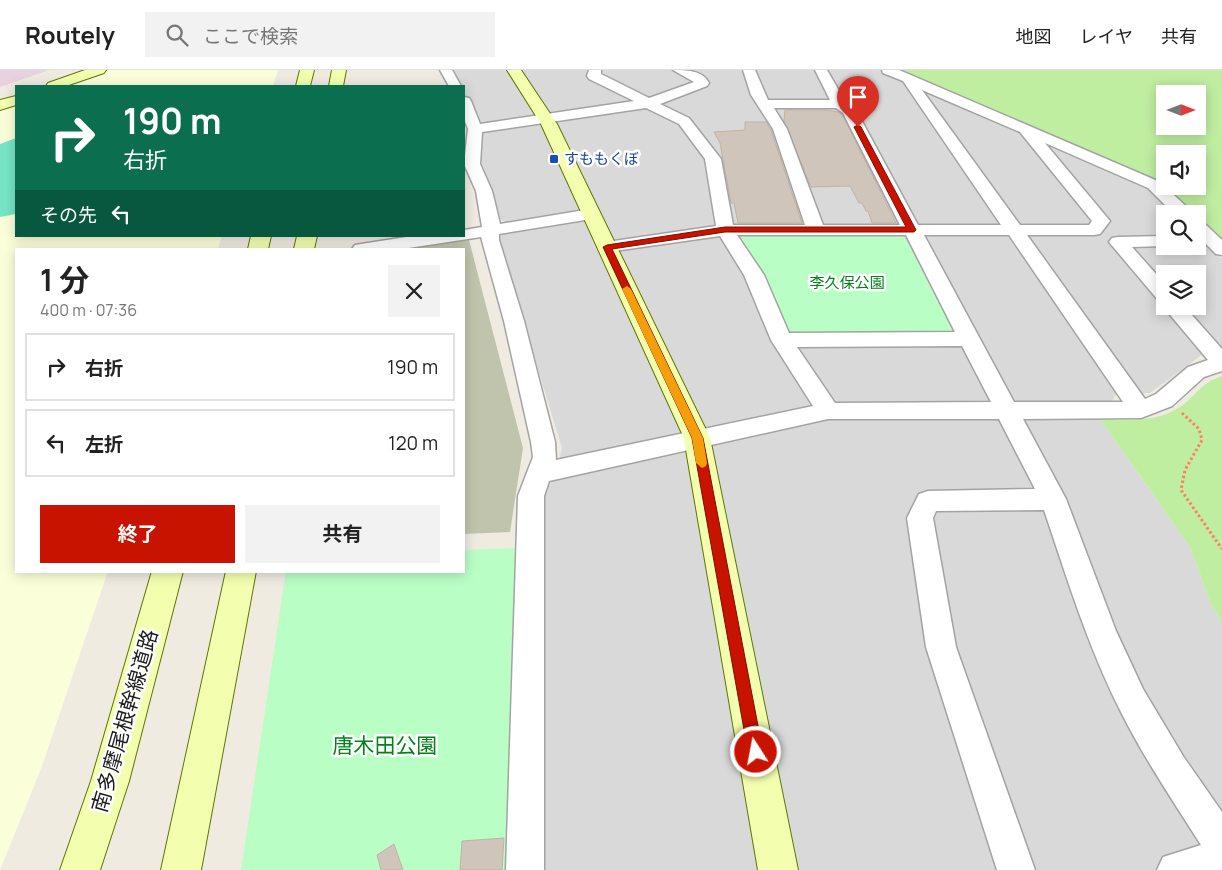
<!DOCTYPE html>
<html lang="ja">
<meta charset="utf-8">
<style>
body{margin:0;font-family:Manrope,"Noto Sans JP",sans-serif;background:#f2f2f2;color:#222;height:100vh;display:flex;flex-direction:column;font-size:19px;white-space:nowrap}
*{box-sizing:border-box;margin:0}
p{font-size:16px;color:#767676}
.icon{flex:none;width:28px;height:28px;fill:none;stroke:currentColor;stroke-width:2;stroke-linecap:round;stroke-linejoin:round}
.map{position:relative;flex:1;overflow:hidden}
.details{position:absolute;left:15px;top:178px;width:450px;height:325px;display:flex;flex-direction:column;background:#fff;border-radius:0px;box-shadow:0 2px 12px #0003}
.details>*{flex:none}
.guide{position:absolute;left:15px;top:15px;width:450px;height:152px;border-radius:0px;box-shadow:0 2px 12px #0003;background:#0b6e4f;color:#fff;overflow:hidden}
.needle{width:32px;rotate:90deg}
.fabs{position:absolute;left:1156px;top:15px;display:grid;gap:10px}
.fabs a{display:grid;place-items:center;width:50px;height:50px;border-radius:0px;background:#fff;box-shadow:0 2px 12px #0003;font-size:25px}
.pin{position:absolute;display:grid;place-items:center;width:42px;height:42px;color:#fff;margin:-51px -21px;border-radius:50% 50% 50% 0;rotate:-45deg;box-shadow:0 0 5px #0007}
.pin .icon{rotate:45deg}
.me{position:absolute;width:55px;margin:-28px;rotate:349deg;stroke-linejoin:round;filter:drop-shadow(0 0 4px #0008)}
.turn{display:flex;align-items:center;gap:18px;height:105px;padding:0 25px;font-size:22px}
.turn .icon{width:65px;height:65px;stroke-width:2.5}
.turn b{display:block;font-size:35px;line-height:42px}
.then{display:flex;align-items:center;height:48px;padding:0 25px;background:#0003;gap:10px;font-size:19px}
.round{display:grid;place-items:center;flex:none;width:52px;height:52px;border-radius:0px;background:#f2f2f2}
.summary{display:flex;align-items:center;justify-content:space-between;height:85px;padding:0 25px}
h1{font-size:30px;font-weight:700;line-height:38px}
.primary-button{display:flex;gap:10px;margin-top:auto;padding:10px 25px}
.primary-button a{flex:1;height:58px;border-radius:0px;background:#c81300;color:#fff;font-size:20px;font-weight:700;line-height:58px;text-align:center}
.primary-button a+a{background:#f2f2f2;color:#222}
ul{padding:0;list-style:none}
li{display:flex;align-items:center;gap:15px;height:68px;margin:0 10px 8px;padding:0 15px;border:2px solid #e0e0e0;border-radius:0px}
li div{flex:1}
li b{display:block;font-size:19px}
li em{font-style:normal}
header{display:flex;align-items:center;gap:30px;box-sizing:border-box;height:70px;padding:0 25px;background:#fff;border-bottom:1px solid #e0e0e0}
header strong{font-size:24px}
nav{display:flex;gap:28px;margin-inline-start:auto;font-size:18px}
.search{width:350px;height:45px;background:#f2f2f2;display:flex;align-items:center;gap:12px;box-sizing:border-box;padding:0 18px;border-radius:0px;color:#767676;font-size:19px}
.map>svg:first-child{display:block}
.residential{fill:#dad9d9;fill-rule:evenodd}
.industrial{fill:#e8d2e2}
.education{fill:#fbffd9}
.construction{fill:#c1c4ac}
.grass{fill:#c0eea1;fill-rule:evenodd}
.park{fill:#b9fec5}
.pitch{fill:#77e5c5}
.building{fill:#cfc5ba;stroke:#c1b3a2}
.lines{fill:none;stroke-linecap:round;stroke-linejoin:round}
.street-casing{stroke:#a3a3a3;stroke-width:3}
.secondary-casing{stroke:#5e7600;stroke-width:2}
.path{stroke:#ff8161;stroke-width:3;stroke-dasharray:2.5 2.5;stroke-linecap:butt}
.street{fill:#fff;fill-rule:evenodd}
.secondary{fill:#f3ffaf;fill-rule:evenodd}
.route{fill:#c81300;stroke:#820c00}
.slow{fill:#f59e0b}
.transit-dot{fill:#1a4fb4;stroke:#fff;stroke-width:2}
.labels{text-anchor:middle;stroke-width:5;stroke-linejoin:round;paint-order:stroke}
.far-transit-label{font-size:15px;fill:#164399;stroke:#fff;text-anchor:start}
.far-park-label{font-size:15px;fill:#028219;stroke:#fff}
.near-street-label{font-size:21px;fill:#1c1c1c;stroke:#fff}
.near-park-label{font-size:21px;fill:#028219;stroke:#fff}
</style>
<header>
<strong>Routely</strong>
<div class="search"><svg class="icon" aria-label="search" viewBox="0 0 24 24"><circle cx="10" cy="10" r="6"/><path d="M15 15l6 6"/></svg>ここで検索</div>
<nav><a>地図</a><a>レイヤ</a><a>共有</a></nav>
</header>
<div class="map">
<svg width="1222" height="800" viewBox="0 0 1222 800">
<rect width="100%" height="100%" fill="#efebe1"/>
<!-- residential -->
<path class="residential" d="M453,0H880L1153,120L1177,144H1165V176H1198V165L1222,189V283L1203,284L1150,323L1116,324L1101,350L1190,477L1211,534L1222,553V800H539L542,419L555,406L562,378L498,168L506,161L509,154L500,149L479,87V65L486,60L484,54L477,52L464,26V16H459L452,1ZM1165,204H1198V236H1165Z"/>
<!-- industrial -->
<path class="industrial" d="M0,0H49L0,17Z"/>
<!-- education -->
<path class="education" d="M107,0H278L273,16H62Z
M16,33V166H222L218,179H16V501H108L42,696L0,800V39Z"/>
<!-- construction -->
<path class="construction" d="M469,170L523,378L510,462L464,464V179H395Z"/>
<!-- grass -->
<path class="grass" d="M898,0H1222V170L1198,147V144H1194L1166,117ZM1165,24H1198V56H1165ZM1165,84H1198V116H1165Z
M1222,306V553L1211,534L1190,477L1101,350C1130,350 1160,353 1184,334C1201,320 1200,314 1222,306Z"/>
<!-- park -->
<path class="park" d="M746,163L903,164L955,263L798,264L786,258L762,202L739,170Z
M515,478L505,800H241L286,501H464V480Z"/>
<!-- pitch -->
<path class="pitch" d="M16,68V144L0,147V74Z"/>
<!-- building -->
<path class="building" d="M785,40H824L838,42L842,44L896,153H872L868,141H866L862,133H859L850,116L811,117L784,51Z
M745,52H766L771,60L802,153H738L734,133H731L720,73L714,62L745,60Z
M504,768L502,800H460L462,771Z
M394,774L403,800H381L377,785Z"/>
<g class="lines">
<defs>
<path id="street" d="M440,0H452L461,16H449Z
M589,0H601V4L649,28L694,12L673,0C685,0 703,0 709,13L707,16L660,34L689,48L721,89L733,155H805L773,59L751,25L743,0H755L768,30H830L815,0H827L845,31L856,40L918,155H1001L903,11L883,3L882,0H899L1160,112L1190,140L1192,144H1174L1148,118L1045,73L1110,151L1100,164L1094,165H1027L1145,329L1156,324L1188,297L1208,290L1166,240L1163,236L1165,233V236H1184L1222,279V301L1204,307L1172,336L1141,348L1023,349L1066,429L1116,561L1143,619L1183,686L1222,742V800H1157L1163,787L1201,775C1173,731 1144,688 1121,642C1088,577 1067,508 1044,440L936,441L933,448L956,577L1035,800H997L926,577L907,448L919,424L928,421L1035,419L999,349H828L549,411L544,426V800H506L518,426L533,387L531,372L504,251L481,167L402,179H352L355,175L361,174L413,166H464V160L482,157L476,121L464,94L468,59L464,49V27L469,28L471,31L480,54L634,31L589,9L587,6ZM922,20L1020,62L1092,151L1089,155H1020ZM646,38L679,54L705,89L716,156L607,172L601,173L598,177L601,181L607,182L720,166L744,205L771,270L813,336L556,390L555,372L524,251L499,170V164L591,149L597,148L600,144L597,140L591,139L500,154L492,121L480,94L482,62ZM774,38H836L843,43L900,155H823L787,59ZM737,165H906L955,262L789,263L764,205ZM924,165H1009L1123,332H1014ZM962,276L991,332L835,333L797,277Z
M1198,152L1204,153L1222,170V185L1216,184L1198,166Z
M1165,166L1166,176L1132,177L1165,214V232L1158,230L1109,172L1112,168L1118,167Z"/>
<path id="secondary" d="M85,0H106L104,3L66,16H46L48,13Z
M300,0H314L310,16H296Z
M332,0H346L343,16H329Z
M507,0H521L557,54L710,368L798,800H758L684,368L541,54Z
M16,26V35L0,40V30Z
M251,166H271L268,179H248Z
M297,166H317L314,179H294Z
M152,501H183L129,711L100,800H60L91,711Z
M226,501H256L201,800H161Z"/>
</defs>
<!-- street casing -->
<use href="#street" class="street-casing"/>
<!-- secondary casing -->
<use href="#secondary" class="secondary-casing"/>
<!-- path -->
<path class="path" d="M1182,343L1199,359L1202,370L1185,400L1181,420L1222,479"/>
<!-- street -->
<use href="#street" class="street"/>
<!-- secondary -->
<use href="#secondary" class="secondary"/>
</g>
<!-- route -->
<path class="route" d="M858,55L861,57L916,160L914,162H725L612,179L703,368L763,682L761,688L756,690L750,688L748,682L692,368L603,177L607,175L725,157H906L854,57Z"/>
<!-- slow -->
<path class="slow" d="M627,216L631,219L703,368L707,393L706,396L702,398L696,393L692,368L622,219Z"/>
<!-- markers -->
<rect class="transit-dot" x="549" y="84" width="10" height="10" rx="2.5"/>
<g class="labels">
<!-- far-transit labels -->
<g class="far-transit-label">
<text x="564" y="94">すももくぼ</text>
</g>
<!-- far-park labels -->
<g class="far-park-label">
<text x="847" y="218">李久保公園</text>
</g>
<!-- near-street labels -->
<g class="near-street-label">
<text transform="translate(125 651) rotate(-74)" y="7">南多摩尾根幹線道路</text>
</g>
<!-- near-park labels -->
<g class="near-park-label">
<text x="385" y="683">唐木田公園</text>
</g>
</g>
</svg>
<div class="fabs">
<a><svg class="needle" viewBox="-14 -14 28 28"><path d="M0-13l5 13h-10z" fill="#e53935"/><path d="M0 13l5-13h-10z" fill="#767676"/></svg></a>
<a><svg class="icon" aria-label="sound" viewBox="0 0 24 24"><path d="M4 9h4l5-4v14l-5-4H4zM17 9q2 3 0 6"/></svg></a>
<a><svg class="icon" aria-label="search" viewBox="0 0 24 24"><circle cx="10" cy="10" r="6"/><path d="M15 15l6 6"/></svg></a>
<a><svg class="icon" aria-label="layers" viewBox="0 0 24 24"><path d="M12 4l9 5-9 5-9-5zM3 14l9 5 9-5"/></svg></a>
</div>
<div class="pin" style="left:858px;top:57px;background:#d93025"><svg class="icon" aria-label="arrive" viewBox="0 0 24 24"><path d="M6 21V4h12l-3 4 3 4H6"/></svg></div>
<svg class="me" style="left:756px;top:682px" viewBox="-20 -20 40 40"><circle r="17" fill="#c81300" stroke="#fff" stroke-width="3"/><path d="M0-11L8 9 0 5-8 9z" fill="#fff"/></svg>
<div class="guide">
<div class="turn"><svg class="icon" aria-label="right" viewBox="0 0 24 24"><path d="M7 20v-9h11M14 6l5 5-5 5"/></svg><div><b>190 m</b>右折</div></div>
<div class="then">その先<svg class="icon" aria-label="left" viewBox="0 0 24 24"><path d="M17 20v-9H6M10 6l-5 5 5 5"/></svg></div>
</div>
<section class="details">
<div class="summary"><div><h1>1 分</h1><p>400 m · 07:36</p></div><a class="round"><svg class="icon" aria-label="close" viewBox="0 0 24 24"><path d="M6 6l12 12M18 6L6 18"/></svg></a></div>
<ul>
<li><svg class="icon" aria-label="right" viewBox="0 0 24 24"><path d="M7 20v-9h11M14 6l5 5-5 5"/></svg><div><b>右折</b></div><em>190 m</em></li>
<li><svg class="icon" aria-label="left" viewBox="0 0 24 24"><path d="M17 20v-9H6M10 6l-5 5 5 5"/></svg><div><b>左折</b></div><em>120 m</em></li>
</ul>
<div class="primary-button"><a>終了</a><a>共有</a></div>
</section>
</div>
